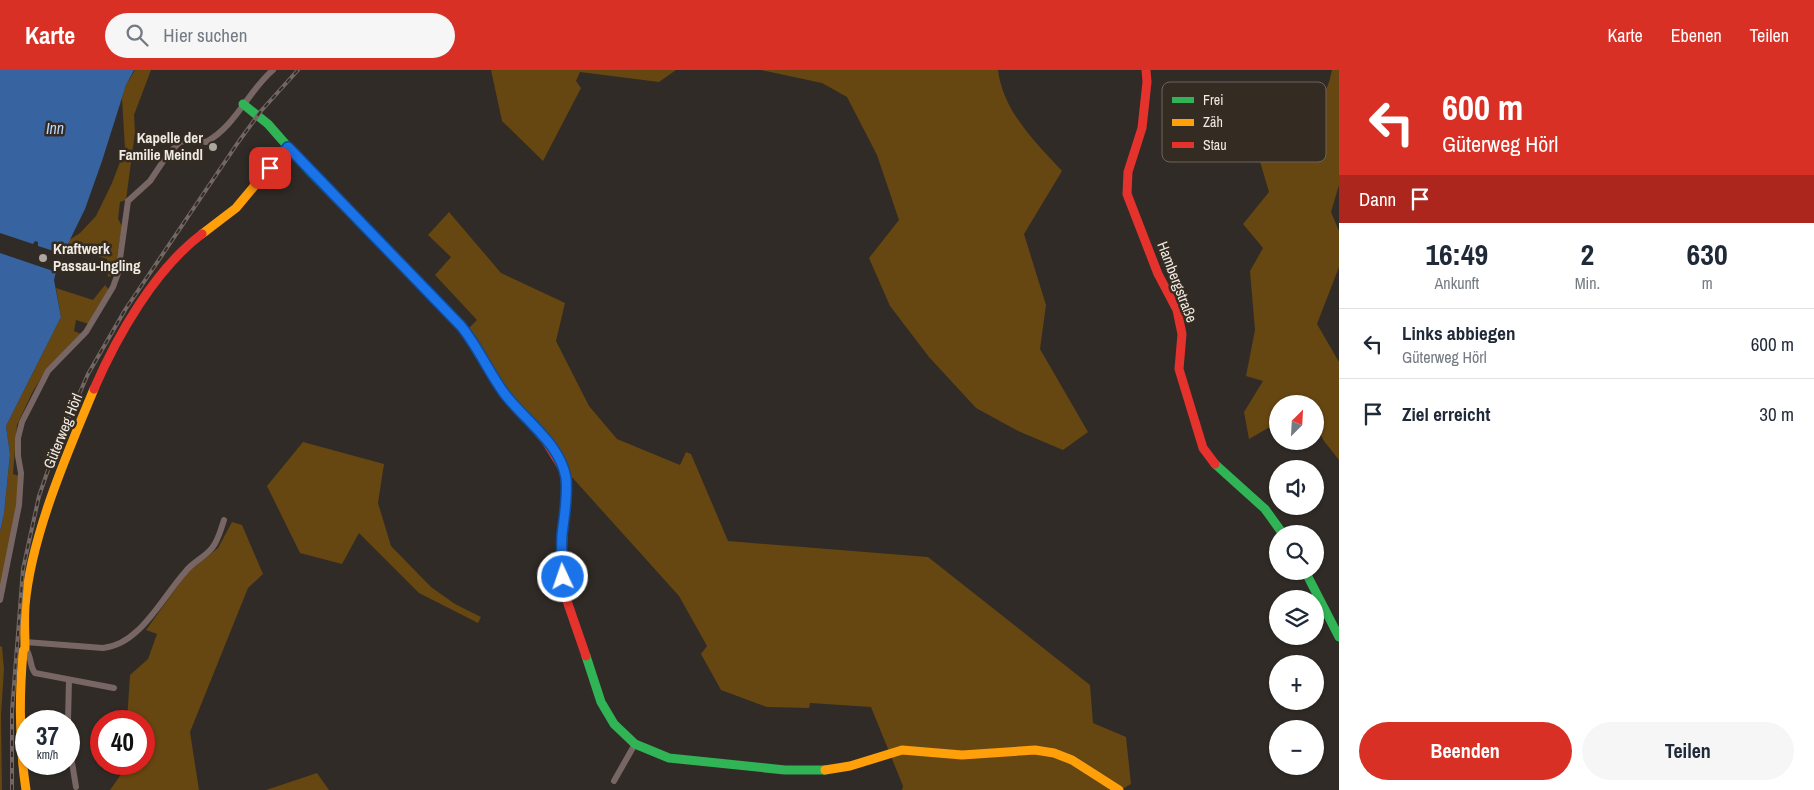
<!DOCTYPE html>
<html lang="de">
<meta charset="utf-8">
<style>
body{margin:0;font-family:"Archivo Narrow",sans-serif;background:#f6f6f7;color:#1f2937;height:100vh;display:flex;flex-direction:column;font-size:19px;white-space:nowrap}
*{box-sizing:border-box;margin:0}
p{font-size:16px;color:#747a83}
.icon{flex:none;width:28px;height:28px;fill:none;stroke:currentColor;stroke-width:2;stroke-linecap:round;stroke-linejoin:round}
.map{position:relative;flex:1;overflow:hidden}
.panel{display:flex;flex-direction:column;background:#fff;width:475px}
.panel>*{flex:none}
.guide{background:#d93025;color:#fff;overflow:hidden}
.needle{width:32px;rotate:24deg}
.tools{position:absolute;left:1269px;top:325px;display:grid;gap:10px}
.tools a{display:grid;place-items:center;width:55px;height:55px;border-radius:50%;background:#fff;box-shadow:0 1px 4px #0004;font-size:25px}
.speed{position:absolute;left:15px;top:640px;display:flex;gap:10px;font-size:25px;font-weight:700;text-align:center}
.speed>*{display:grid;place-content:center;width:65px;height:65px;border-radius:50%;background:#fff;box-shadow:0 1px 4px #0004;line-height:1}
.speed small{font-size:12px;font-weight:400}
.speed .limit{border:8px solid #d22;background:#fff;color:#111}
.pin{position:absolute;display:grid;place-items:center;width:42px;height:42px;color:#fff;margin:-21px;border-radius:10px;box-shadow:0 2px 8px #0006}
.me{position:absolute;width:55px;margin:-28px;rotate:357deg;stroke-linejoin:round;filter:drop-shadow(0 0 4px #0008)}
.turn{display:flex;align-items:center;gap:18px;height:105px;padding:0 20px;font-size:22px}
.turn .icon{width:65px;height:65px;stroke-width:2.5}
.turn b{display:block;font-size:35px;line-height:42px}
.then{display:flex;align-items:center;height:48px;padding:0 20px;background:#0003;gap:10px;font-size:19px}
.eta{display:flex;justify-content:space-evenly;align-items:center;height:85px;text-align:center}
.eta b{font-size:30px;font-weight:800;line-height:35px}
.action{display:flex;gap:10px;margin-top:auto;padding:10px 20px}
.action a{flex:1;height:58px;border-radius:30px;background:#d93025;color:#fff;font-size:20px;font-weight:800;line-height:58px;text-align:center}
.action a+a{background:#f6f6f7;color:#1f2937}
ul{padding:0;list-style:none}
li{display:flex;align-items:center;gap:15px;height:70px;padding:0 20px;border-top:1px solid #e0e1e3}
li div{flex:1}
li b{display:block;font-size:19px}
li em{font-style:normal}
header{display:flex;align-items:center;gap:30px;box-sizing:border-box;height:70px;padding:0 25px;background:#d93025;color:#fff}
header strong{font-size:24px}
nav{display:flex;gap:28px;margin-inline-start:auto;font-size:18px}
.search{width:350px;height:45px;background:#f6f6f7;display:flex;align-items:center;gap:12px;box-sizing:border-box;padding:0 18px;border-radius:28px;color:#747a83;font-size:19px}
main{display:flex;flex:1;min-height:0}
.map>svg:first-child{display:block}
.green{fill:#664611}
.water{fill:#3763a0}
.lines{fill:none;stroke-linecap:round;stroke-linejoin:round}
.street{stroke:#786664;stroke-width:6}
.fast{stroke:#30b455;stroke-width:9}
.slow{stroke:#ff9f0a;stroke-width:9}
.jam{stroke:#e5322d;stroke-width:9}
.rail-casing{stroke:#736765;stroke-width:4}
.rail{stroke:#342c22;stroke-width:2;stroke-dasharray:5.5;stroke-linecap:butt}
.route-casing{stroke:#114b97;stroke-width:12}
.route{stroke:#1a73e8;stroke-width:9}
.poi-dot{fill:#aca7a1;stroke:#342c22;stroke-width:2}
.labels{text-anchor:middle;stroke-width:5;stroke-linejoin:round;paint-order:stroke}
.poi-label{font-size:15px;font-weight:bold;fill:#efeae3;stroke:#342c22;text-anchor:end}
.street-label{font-size:15px;fill:#efeae3;stroke:#342c22}
.water-label{font-size:16px;font-style:italic;fill:#bed8fe;stroke:#342c22}
.key{fill:#342c22;stroke:#6c655c;stroke-width:1}
.key-label{font-size:14px;fill:#efeae3}
</style>
<header>
<strong>Karte</strong>
<div class="search"><svg class="icon" aria-label="search" viewBox="0 0 24 24"><circle cx="10" cy="10" r="6"/><path d="M15 15l6 6"/></svg>Hier suchen</div>
<nav><a>Karte</a><a>Ebenen</a><a>Teilen</a></nav>
</header>
<main>
<div class="map">
<svg width="1339" height="720" viewBox="0 0 1339 720">
<rect width="100%" height="100%" fill="#302b26"/>
<!-- green -->
<path class="green" d="M135,0H151L134,45L135,62L126,130L120,132L118,149L122,156L114,205L108,207L107,189L65,176L69,170L80,163L96,146L112,113L125,79L122,28L126,15Z
M491,0H676L659,12L580,2L576,11L581,18L543,91L502,51Z
M761,0H998C1003,41 1035,72 1062,101L1024,164L1046,235L1040,279L1088,362L1063,380L1018,361L976,338L929,287L890,236L869,188L899,150L877,85L847,27L822,13Z
M1332,0H1339V115L1331,142L1339,161V197L1317,254L1339,292V390L1324,371L1315,355V334H1278L1277,353L1249,369L1244,342L1263,311L1246,306L1255,260L1250,201L1263,178L1243,154L1269,122L1251,61L1318,40L1329,12Z
M449,142L501,203L565,233L556,271L589,336L617,369L680,395L686,382L691,384L728,471L928,487L1090,615L1093,653L1126,667L1131,714L1121,720H902L903,716L871,637L810,633L809,638L767,637L721,620L701,584L707,576L679,526L570,405L553,374L508,322L493,299L481,274L469,258L477,250L435,205L451,187L428,165Z
M105,215L109,220L89,254L76,250L74,261L81,264L44,303L32,323L17,355L13,404L19,406L17,431L0,521V461L4,444L10,384L6,356L61,247L56,218L93,230Z
M303,372L384,394L378,433L391,476L431,517L455,534L481,547L478,553L419,523L359,463L342,494L300,483L267,416Z
M232,452L242,455L263,504L248,518L190,662L199,720H110L124,700V694H144V651H127L130,605L148,589L157,564L146,560L187,503L218,478Z
M0,576L2,577L4,599L1,645L2,720H0Z
M317,703L329,720H266Z"/>
<!-- water -->
<path class="water" d="M0,0H134L126,15L102,91L85,139L63,184L38,176V172L35,171L33,174L0,163Z
M0,183L56,202L54,210L61,247L6,356L10,384L4,444L0,461Z"/>
<g class="lines">
<!-- street -->
<path class="street" d="M0,530L19,435L21,403L18,386V368L22,352L48,301L86,262L113,217L118,203L128,131L150,111L168,84L180,72L192,69L206,72C236,56 248,21 273,0
M25,572L103,578C140,575 163,526 186,501C193,492 205,487 212,478C218,471 221,459 224,450
M25,578C32,585 29,596 35,603L114,618
M68,651L69,610
M69,674L76,717
M614,711L635,674"/>
<!-- fast -->
<path class="fast" d="M243,34L268,54L311,103L375,168
M1215,394L1265,439L1283,464
M1305,501L1339,567
M586,586L601,632L614,654L635,674L669,688L785,700H825"/>
<!-- slow -->
<path class="slow" d="M202,164L236,138L287,77
M375,168L461,256L477,277L489,301L505,324L545,370
M825,700L850,696L902,680L962,685L1035,680L1054,683L1072,690L1119,720
M26,720C19,674 19,628 23,581L25,578C25,564 24,550 25,536C31,466 67,384 94,319"/>
<!-- jam -->
<path class="jam" d="M1146,0L1147,12L1142,58L1128,102L1127,124L1158,204L1177,240L1182,264L1179,299L1203,378L1215,394
M94,319C117,266 155,199 202,164
M545,370L563,399L565,408L566,422L562,485L566,528L586,586"/>
<defs>
<path id="rail" d="M12,720V641L23,499L39,426L56,377L88,304L125,240L239,71L261,41L298,0"/>
</defs>
<!-- rail casing -->
<use href="#rail" class="rail-casing"/>
<!-- rail -->
<use href="#rail" class="rail"/>
</g>
<g class="lines">
<defs>
<path id="route" d="M270,98L288,77L461,256C478,277 488,301 504,323C524,350 560,373 566,408C568,427 564,447 562,465C561,479 562,493 563,507"/>
</defs>
<!-- route casing -->
<use href="#route" class="route-casing"/>
<!-- route -->
<use href="#route" class="route"/>
</g>
<!-- markers -->
<g class="poi-dot">
<circle cx="213" cy="77" r="5"/>
<circle cx="43" cy="188" r="5"/>
</g>
<g class="labels">
<!-- poi labels -->
<g class="poi-label">
<text x="203" y="73">Kapelle der<tspan x="203" dy="17">Familie Meindl</tspan></text>
<text x="53" y="184" text-anchor="start">Kraftwerk<tspan x="53" dy="17">Passau-Ingling</tspan></text>
</g>
<!-- street labels -->
<g class="street-label">
<text transform="translate(1177 212) rotate(69)" y="5">Hambergstraße</text>
<text transform="translate(63 361) rotate(-68)" y="5">Güterweg Hörl</text>
</g>
<!-- water labels -->
<g class="water-label">
<text x="55" y="64">Inn</text>
</g>
</g>
<!-- legend -->
<rect x="1162" y="12" width="164" height="80" rx="8" class="key"/>
<rect x="1172" y="27" width="22" height="6" fill="#30b455"/>
<rect x="1172" y="49" width="22" height="7" fill="#ff9f0a"/>
<rect x="1172" y="72" width="22" height="6" fill="#e5322d"/>
<g class="key-label">
<text x="1203" y="35">Frei</text>
<text x="1203" y="57">Zäh</text>
<text x="1203" y="80">Stau</text>
</g>
</svg>
<div class="tools">
<a><svg class="needle" viewBox="-14 -14 28 28"><path d="M0-13l5 13h-10z" fill="#e53935"/><path d="M0 13l5-13h-10z" fill="#747a83"/></svg></a>
<a><svg class="icon" aria-label="sound" viewBox="0 0 24 24"><path d="M4 9h4l5-4v14l-5-4H4zM17 9q2 3 0 6"/></svg></a>
<a><svg class="icon" aria-label="search" viewBox="0 0 24 24"><circle cx="10" cy="10" r="6"/><path d="M15 15l6 6"/></svg></a>
<a><svg class="icon" aria-label="layers" viewBox="0 0 24 24"><path d="M12 4l9 5-9 5-9-5zM3 14l9 5 9-5"/></svg></a>
<a>+</a>
<a>−</a>
</div>
<div class="speed"><div>37<small>km/h</small></div><div class="limit">40</div></div>
<div class="pin" style="left:270px;top:98px;background:#d93025"><svg class="icon" aria-label="arrive" viewBox="0 0 24 24"><path d="M6 21V4h12l-3 4 3 4H6"/></svg></div>
<svg class="me" style="left:563px;top:507px" viewBox="-20 -20 40 40"><circle r="17" fill="#1a73e8" stroke="#fff" stroke-width="3"/><path d="M0-11L8 9 0 5-8 9z" fill="#fff"/></svg>
</div>
<section class="panel">
<div class="guide">
<div class="turn"><svg class="icon" aria-label="left" viewBox="0 0 24 24"><path d="M17 20v-9H6M10 6l-5 5 5 5"/></svg><div><b>600 m</b>Güterweg Hörl</div></div>
<div class="then">Dann<svg class="icon" aria-label="arrive" viewBox="0 0 24 24"><path d="M6 21V4h12l-3 4 3 4H6"/></svg></div>
</div>
<div class="eta">
<div><b>16:49</b><p>Ankunft</p></div>
<div><b>2</b><p>Min.</p></div>
<div><b>630</b><p>m</p></div>
</div>
<ul>
<li><svg class="icon" aria-label="left" viewBox="0 0 24 24"><path d="M17 20v-9H6M10 6l-5 5 5 5"/></svg><div><b>Links abbiegen</b><p>Güterweg Hörl</p></div><em>600 m</em></li>
<li><svg class="icon" aria-label="arrive" viewBox="0 0 24 24"><path d="M6 21V4h12l-3 4 3 4H6"/></svg><div><b>Ziel erreicht</b></div><em>30 m</em></li>
</ul>
<div class="action"><a>Beenden</a><a>Teilen</a></div>
</section>
</main>
